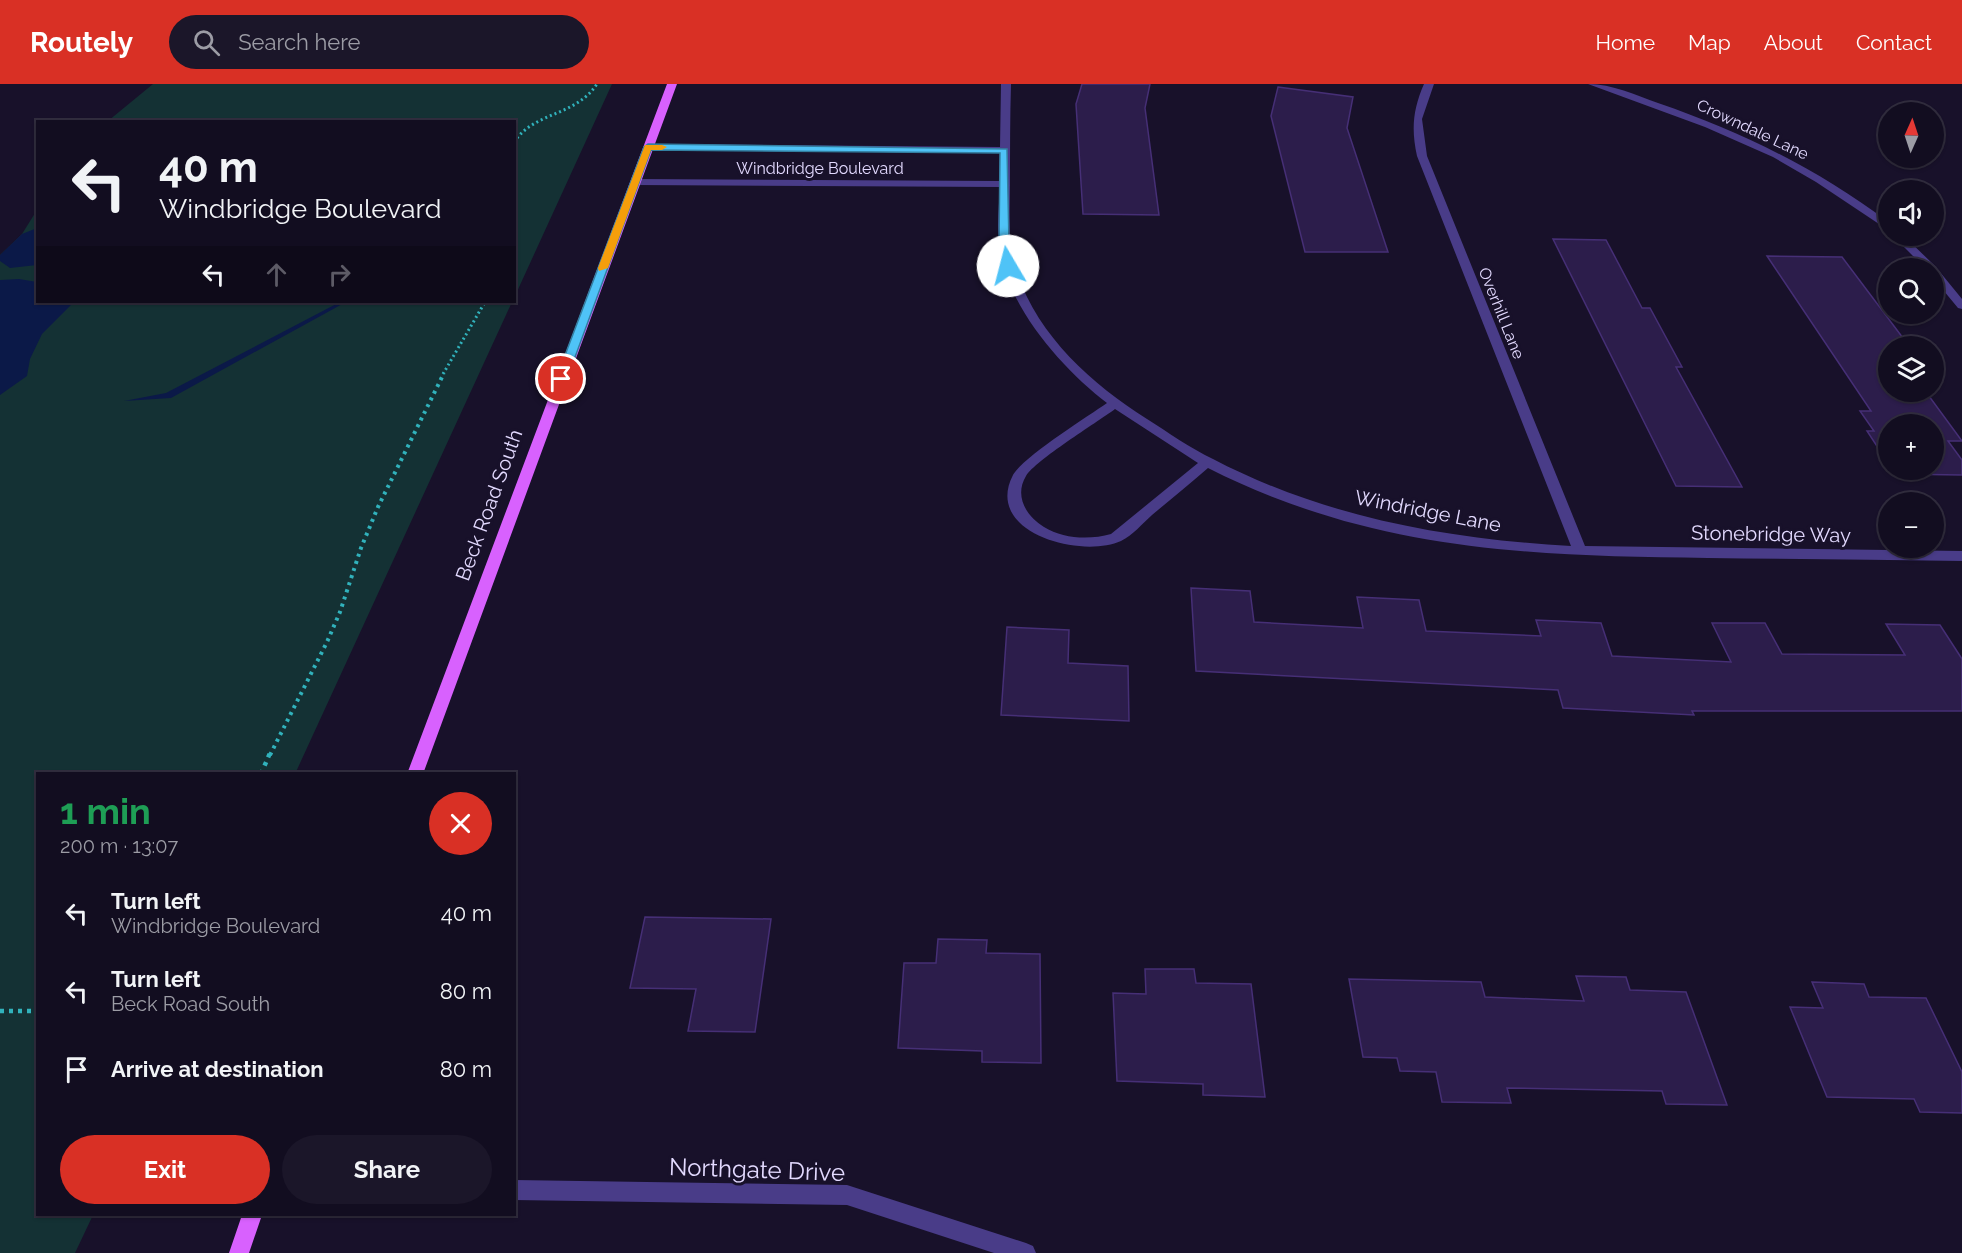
<!DOCTYPE html>
<meta charset="utf-8">
<style>
body{margin:0;font-family:Raleway,sans-serif;background:#1b1629;color:#f1f3f6;height:100vh;display:flex;flex-direction:column;font-size:22px;white-space:nowrap}
*{box-sizing:border-box;margin:0}
p{font-size:20px;color:#9c9ca5}
.icon{flex:none;width:33px;height:33px;fill:none;stroke:currentColor;stroke-width:2;stroke-linecap:round;stroke-linejoin:round}
.map{position:relative;flex:1;overflow:hidden}
.drawer{position:absolute;left:36px;top:688px;width:480px;height:444px;display:flex;flex-direction:column;background:#120d20;border-radius:0px;box-shadow:0 2px 4px #0004,0 0 0 2px #312d3e}
.drawer>*{flex:none}
.hud{position:absolute;left:36px;top:36px;width:480px;height:183px;border-radius:0px;box-shadow:0 2px 4px #0004,0 0 0 2px #312d3e;background:#120d20;color:#f1f3f6;overflow:hidden}
.needle{width:39px;rotate:3deg}
.tools{position:absolute;left:1878px;top:18px;display:grid;gap:12px}
.tools a{display:grid;place-items:center;width:66px;height:66px;border-radius:50%;background:#120d20;box-shadow:0 2px 4px #0004,0 0 0 2px #312d3e;font-size:30px}
.pin{position:absolute;display:grid;place-items:center;width:51px;height:51px;color:#fff;margin:-26px;border:3px solid #fff;border-radius:50%;box-shadow:0 2px 6px #0007}
.me{position:absolute;width:66px;margin:-33px;rotate:352deg;stroke-linejoin:round;filter:drop-shadow(0 0 4px #0008)}
.turn{display:flex;align-items:center;gap:21px;height:126px;padding:0 24px;font-size:27px}
.turn .icon{width:78px;height:78px;stroke-width:2.5}
.turn b{display:block;font-size:42px;line-height:51px}
.lanes{display:flex;align-items:center;height:57px;padding:0 24px;background:#0003;justify-content:center;gap:30px;direction:ltr}
.lanes .off{opacity:.35}
.round{display:grid;place-items:center;flex:none;width:63px;height:63px;border-radius:32px;background:#1b1629}
.summary{display:flex;align-items:center;justify-content:space-between;height:102px;padding:0 24px}
h1{font-size:36px;font-weight:700;line-height:45px;color:#1e9e55}
.primary-button{display:flex;gap:12px;margin-top:auto;padding:12px 24px}
.primary-button a{flex:1;height:69px;border-radius:36px;background:#d93025;color:#fff;font-size:24px;font-weight:700;line-height:69px;text-align:center}
.primary-button a+a{background:#1b1629;color:#f1f3f6}
ul{padding:0;list-style:none}
li{display:flex;align-items:center;gap:18px;height:78px;padding:0 24px}
li div{flex:1}
li b{display:block;font-size:22px}
li em{font-style:normal}
header{display:flex;align-items:center;gap:36px;box-sizing:border-box;height:84px;padding:0 30px;background:#d93025;color:#fff}
header strong{font-size:28px}
nav{display:flex;gap:33px;margin-inline-start:auto;font-size:21px}
.search{width:420px;height:54px;background:#1b1629;display:flex;align-items:center;gap:15px;box-sizing:border-box;padding:0 21px;border-radius:33px;color:#9c9ca5;font-size:22px}
.map>svg:first-child{display:block}
.green{fill:#143134}
.water{fill:#0b1948}
.building{fill:#2c1d4b;stroke:#462f76;stroke-width:1.5}
.lines{fill:none;stroke-linecap:round;stroke-linejoin:round}
.path-far2{stroke:#31b2bc;stroke-width:3;stroke-dasharray:2 3;stroke-linecap:butt}
.path-far1{stroke:#31b2bc;stroke-width:4;stroke-dasharray:3 4.5;stroke-linecap:butt}
.path{stroke:#31b2bc;stroke-width:4.5;stroke-dasharray:4 5;stroke-linecap:butt}
.minor{fill:#493c88;fill-rule:evenodd}
.major{fill:#d861fe;fill-rule:evenodd}
.route{fill:#4fc3f7;stroke:#337fa1;stroke-width:1.5}
.slow{fill:#f59e0b}
.labels{text-anchor:middle;stroke-width:6;stroke-linejoin:round;paint-order:stroke}
.far-street-label{font-size:16px;fill:#e3daff;stroke:#18112a}
.street-label{font-size:20px;fill:#e3daff;stroke:#18112a}
.near-street-label{font-size:24px;fill:#e3daff;stroke:#18112a}
</style>
<header>
<strong>Routely</strong>
<div class="search"><svg class="icon" aria-label="search" viewBox="0 0 24 24"><circle cx="10" cy="10" r="6"/><path d="M15 15l6 6"/></svg>Search here</div>
<nav><a>Home</a><a>Map</a><a>About</a><a>Contact</a></nav>
</header>
<div class="map">
<svg width="1962" height="1169" viewBox="0 0 1962 1169">
<rect width="100%" height="100%" fill="#18112a"/>
<!-- green -->
<path class="green" d="M153,0H612L515,212L514,38L108,37Z
M37,126L38,218H512L295,690H38V1131H93L75,1169H0V171L22,150Z"/>
<!-- water -->
<path class="water" d="M37,144V181L10,184L0,177V171L22,150Z
M19,195L37,198L38,218H74L42,250L30,275L27,292L0,311V196Z
M340,218H346L171,314L124,317L166,309Z"/>
<!-- building -->
<path class="building" d="M1082,0H1150L1145,24L1159,131L1083,130L1076,20Z
M1278,3L1353,13L1347,44L1388,168H1305L1271,32Z
M1553,155L1606,156L1642,224H1650L1682,283H1676L1742,403L1676,402Z
M1767,172L1842,173L1909,262H1888V308H1926L1962,357H1948L1962,376V391L1896,390L1893,386H1934V340H1888V379L1867,347H1874L1860,327H1871Z
M1191,504L1250,507L1254,538L1363,544L1357,513L1419,516L1426,547L1541,552L1536,536L1601,539L1612,572L1731,578L1712,539H1765L1782,570L1905,571L1886,540L1940,541L1962,575V627H1692L1694,631L1563,624L1558,606L1196,587Z
M1007,543L1069,546L1068,579L1128,582L1129,637L1001,631Z
M645,833L771,835L755,948L688,947L696,905L630,904Z
M938,855L987,856L986,869L1040,870L1041,979L982,978V967L898,964L904,879H936Z
M1145,885H1194L1196,899L1251,900L1265,1013L1203,1011V1000L1117,997L1113,909L1146,910Z
M1576,892L1626,893L1630,906L1686,908L1727,1021L1666,1020L1662,1007L1507,1004L1511,1019L1442,1018L1436,988L1400,987L1397,974L1363,973L1349,895L1481,898L1485,913L1584,917Z
M1812,898L1864,900L1869,913L1926,914L1962,988V1029L1920,1028L1914,1015L1827,1013L1790,923L1823,924Z"/>
<g class="lines">
<!-- path-far2 -->
<path class="path-far2" d="M514,58C535,27 575,33 597,0
M443,290L485,218"/>
<!-- path-far1 -->
<path class="path-far1" d="M270,671L327,558L340,528L361,464L378,423L444,289"/>
<!-- path -->
<path class="path" d="M261,690L270,669
M0,927H38"/>
<!-- minor -->
<path class="minor" d="M1001,0H1011C1010,33 1010,66 1010,100C1010,130 1007,159 1017,189C1039,253 1092,300 1147,335C1169,349 1190,364 1213,375C1324,433 1446,455 1571,462L1417,72C1411,45 1413,25 1424,0H1434L1422,35L1427,72L1585,462L1962,467V477C1877,476 1792,475 1708,474C1529,472 1372,467 1208,384C1190,400 1171,415 1152,431C1142,440 1133,451 1121,457C1081,475 983,449 1013,391C1023,373 1087,333 1107,319C1061,284 1003,218 999,158C997,140 999,121 1000,103L635,101L630,98L635,95L1000,97V69L648,66L643,63L648,60L1000,63ZM1115,325L1198,379L1111,450C1090,456 1063,455 1044,443C1026,432 1014,412 1026,392C1036,376 1096,339 1115,325Z
M1588,0C1612,0 1636,11 1658,19C1742,48 1818,85 1888,138V146L1816,98L1773,73L1705,43Z
M1893,152H1904L1935,182L1962,215V225L1958,224L1934,195V184H1925Z
M514,1096L847,1101L1026,1159L1033,1162L1036,1169H994L847,1121L514,1116Z"/>
<!-- major -->
<path class="major" d="M667,0H677L423,690H407Z
M242,1131H262L249,1169H229Z"/>
</g>
<!-- route -->
<path class="route" d="M648,60L1007,65L1009,160L1013,182L1008,185L1003,182L999,160L1000,69L651,66L567,295L565,298H558L556,295L644,63Z"/>
<!-- slow -->
<path class="slow" d="M645,61H662L667,63L662,66H651L608,184L599,187L598,184Z"/>
<g class="labels">
<!-- far-street labels -->
<g class="far-street-label">
<text transform="translate(1753 45) rotate(25)" y="6">Crowndale Lane</text>
<text x="820" y="90">Windbridge Boulevard</text>
<text transform="translate(1502 229) rotate(68)" y="6">Overhill Lane</text>
</g>
<!-- street labels -->
<g class="street-label">
<text transform="translate(489 421) rotate(-70)" y="7">Beck Road South</text>
<text transform="translate(1428 427) rotate(11)" y="7">Windridge Lane</text>
<text transform="translate(1771 450) rotate(1)" y="7">Stonebridge Way</text>
</g>
<!-- near-street labels -->
<g class="near-street-label">
<text transform="translate(757 1086) rotate(2)" y="8">Northgate Drive</text>
</g>
</g>
</svg>
<div class="tools">
<a><svg class="needle" viewBox="-14 -14 28 28"><path d="M0-13l5 13h-10z" fill="#e53935"/><path d="M0 13l5-13h-10z" fill="#9c9ca5"/></svg></a>
<a><svg class="icon" aria-label="sound" viewBox="0 0 24 24"><path d="M4 9h4l5-4v14l-5-4H4zM17 9q2 3 0 6"/></svg></a>
<a><svg class="icon" aria-label="search" viewBox="0 0 24 24"><circle cx="10" cy="10" r="6"/><path d="M15 15l6 6"/></svg></a>
<a><svg class="icon" aria-label="layers" viewBox="0 0 24 24"><path d="M12 4l9 5-9 5-9-5zM3 14l9 5 9-5"/></svg></a>
<a>+</a>
<a>−</a>
</div>
<div class="pin" style="left:561px;top:295px;background:#d93025"><svg class="icon" aria-label="arrive" viewBox="0 0 24 24"><path d="M6 21V4h12l-3 4 3 4H6"/></svg></div>
<svg class="me" style="left:1008px;top:182px" viewBox="-20 -20 40 40"><circle r="19" fill="#fff"/><path d="M0-13L10 11 0 6-10 11z" fill="#4fc3f7"/></svg>
<div class="hud">
<div class="turn"><svg class="icon" aria-label="left" viewBox="0 0 24 24"><path d="M17 20v-9H6M10 6l-5 5 5 5"/></svg><div><b>40 m</b>Windbridge Boulevard</div></div>
<div class="lanes"><svg class="icon" aria-label="left" viewBox="0 0 24 24"><path d="M17 20v-9H6M10 6l-5 5 5 5"/></svg><svg class="icon off" aria-label="ahead" viewBox="0 0 24 24"><path d="M12 20V5M6 11l6-6 6 6"/></svg><svg class="icon off" aria-label="right" viewBox="0 0 24 24"><path d="M7 20v-9h11M14 6l5 5-5 5"/></svg></div>
</div>
<section class="drawer">
<div class="summary"><div><h1>1 min</h1><p>200 m · 13:07</p></div><a class="round" style="background:#d93025;color:#fff"><svg class="icon" aria-label="close" viewBox="0 0 24 24"><path d="M6 6l12 12M18 6L6 18"/></svg></a></div>
<ul>
<li><svg class="icon" aria-label="left" viewBox="0 0 24 24"><path d="M17 20v-9H6M10 6l-5 5 5 5"/></svg><div><b>Turn left</b><p>Windbridge Boulevard</p></div><em>40 m</em></li>
<li><svg class="icon" aria-label="left" viewBox="0 0 24 24"><path d="M17 20v-9H6M10 6l-5 5 5 5"/></svg><div><b>Turn left</b><p>Beck Road South</p></div><em>80 m</em></li>
<li><svg class="icon" aria-label="arrive" viewBox="0 0 24 24"><path d="M6 21V4h12l-3 4 3 4H6"/></svg><div><b>Arrive at destination</b></div><em>80 m</em></li>
</ul>
<div class="primary-button"><a>Exit</a><a>Share</a></div>
</section>
</div>
